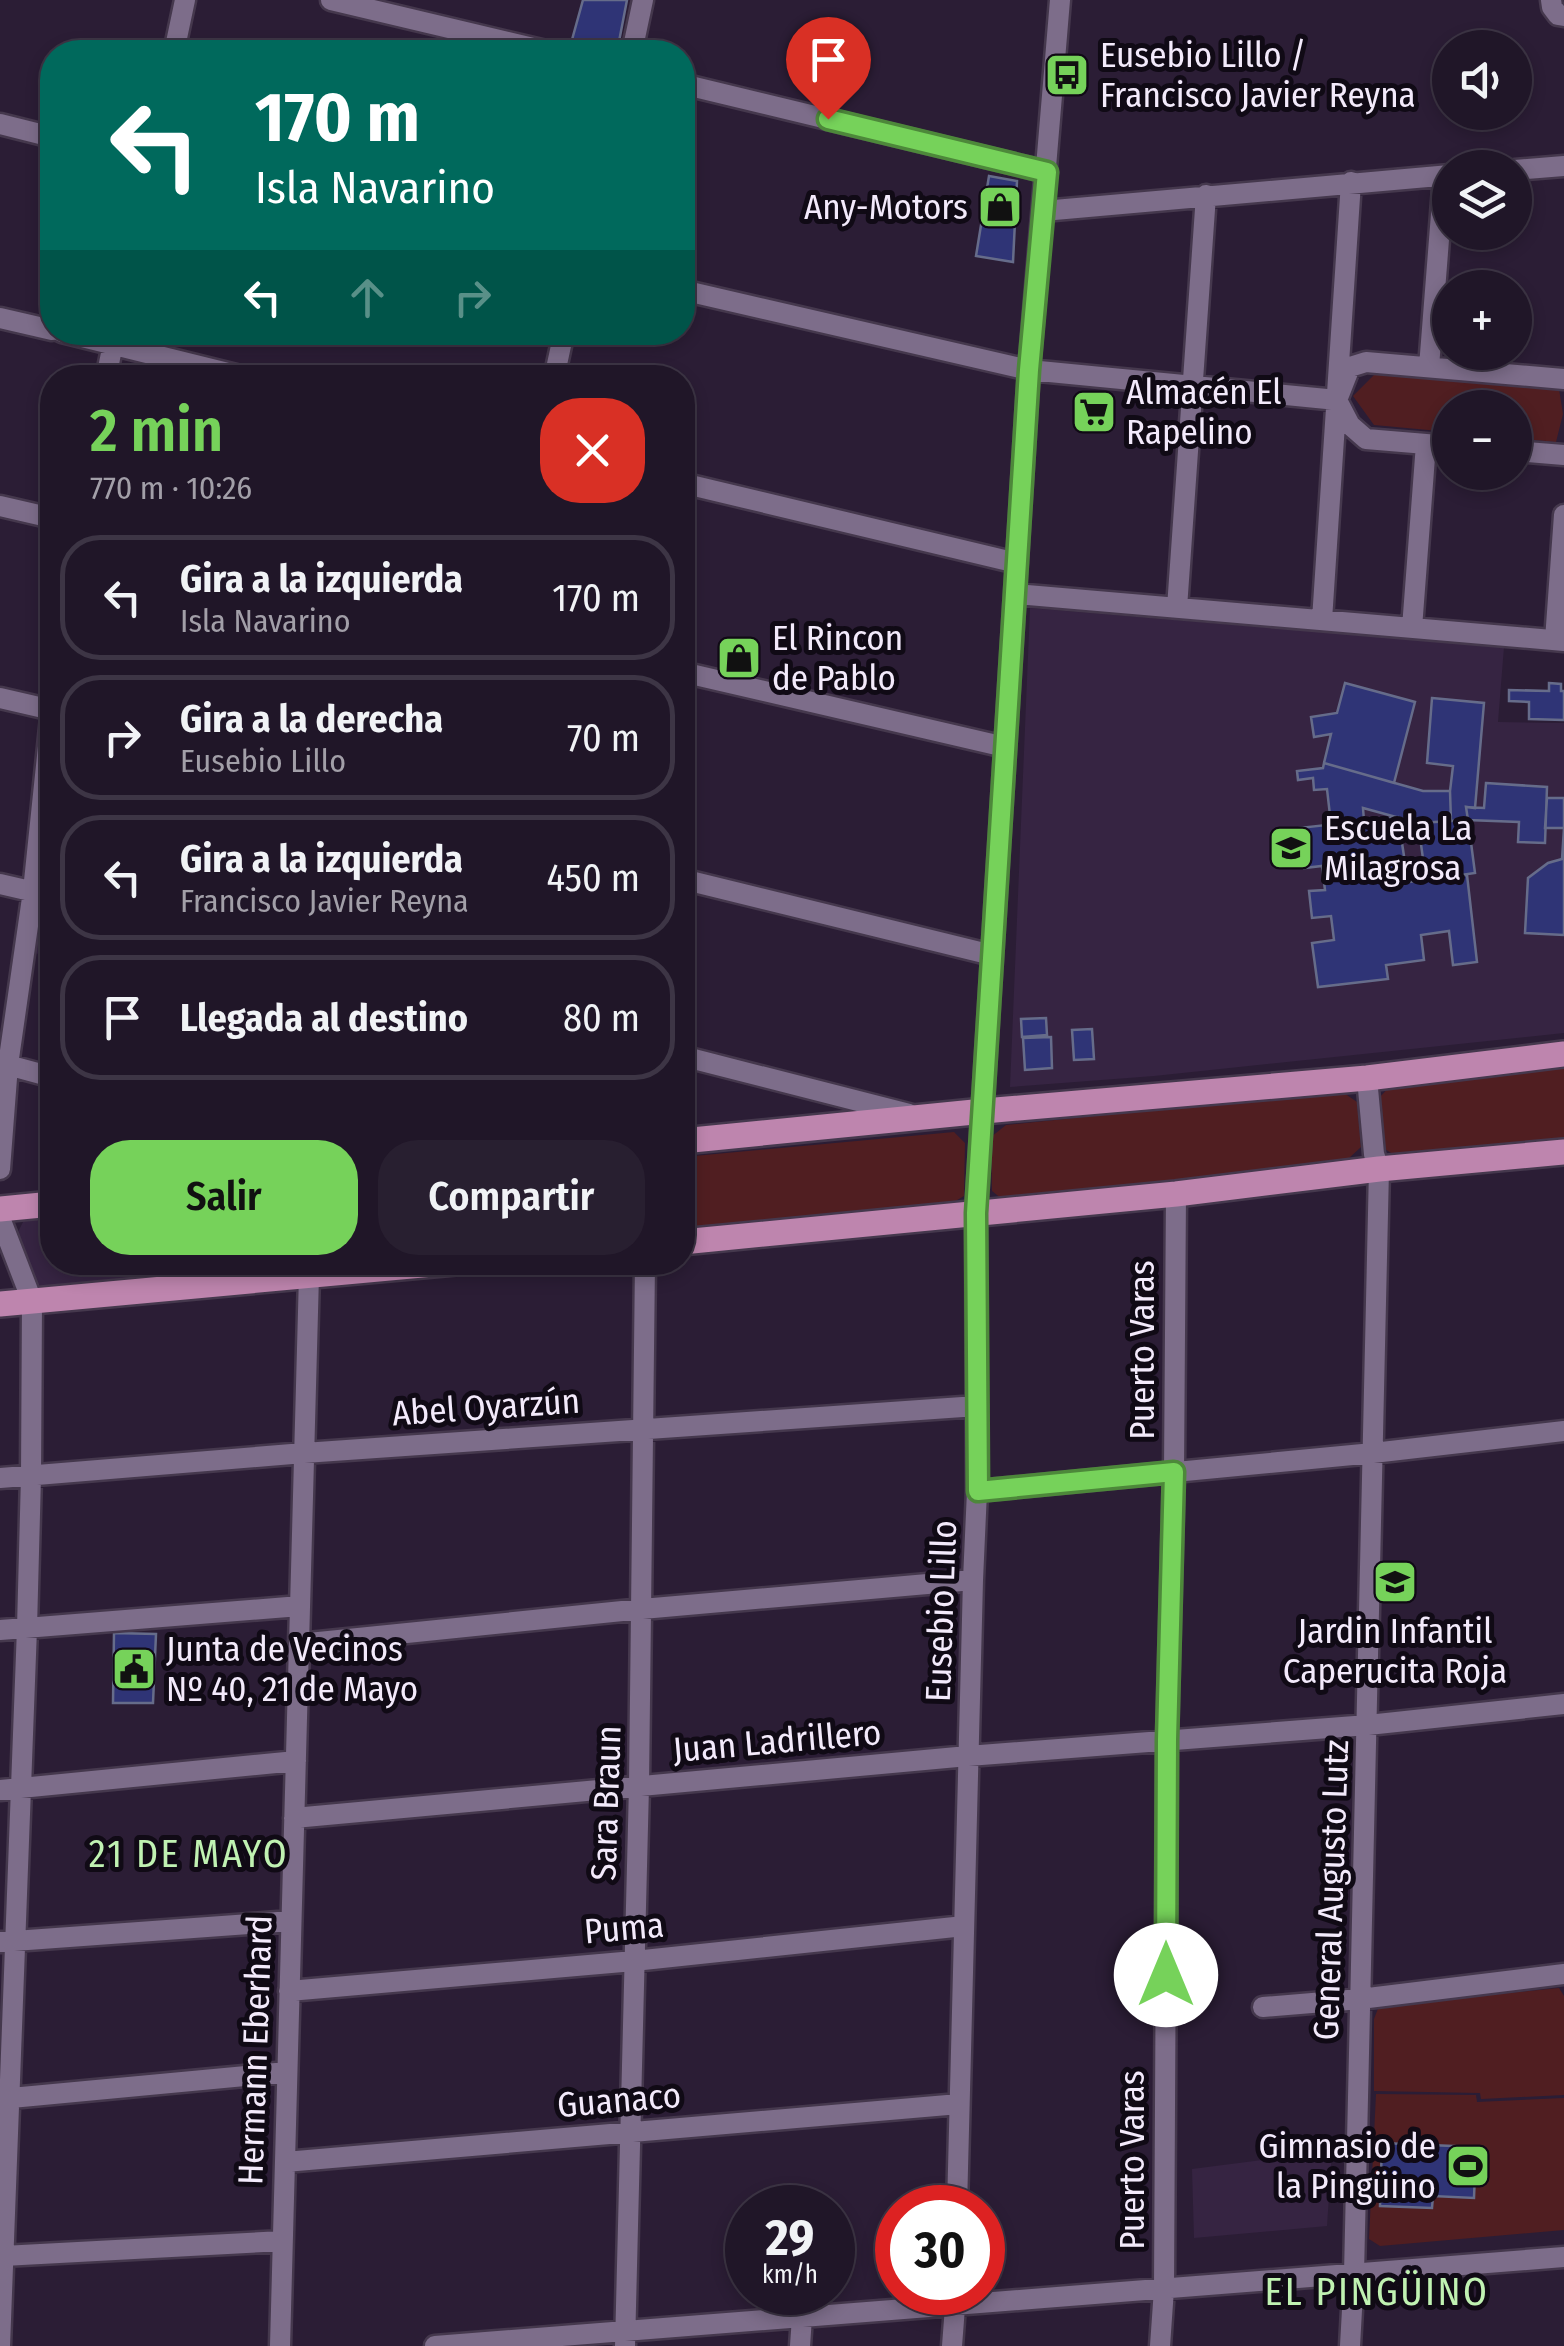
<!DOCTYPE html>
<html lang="es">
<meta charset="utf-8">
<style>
body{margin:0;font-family:"Fira Sans Condensed",sans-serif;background:#281f30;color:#f1f3f6;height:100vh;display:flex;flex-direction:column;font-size:38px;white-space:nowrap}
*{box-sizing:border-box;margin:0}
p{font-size:32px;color:#a29fa8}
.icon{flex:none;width:55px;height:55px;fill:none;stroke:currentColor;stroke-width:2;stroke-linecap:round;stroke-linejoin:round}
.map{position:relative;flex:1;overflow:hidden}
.drawer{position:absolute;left:40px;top:365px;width:655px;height:910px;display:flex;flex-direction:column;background:#201628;border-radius:40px;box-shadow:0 5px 15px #0003,0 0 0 2px #3d3545}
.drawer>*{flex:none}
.banner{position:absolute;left:40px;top:40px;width:655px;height:305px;border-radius:40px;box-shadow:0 5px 15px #0003,0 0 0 2px #3d3545;background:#00695c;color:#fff;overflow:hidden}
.controls{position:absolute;left:1432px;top:30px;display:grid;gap:20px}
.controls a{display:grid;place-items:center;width:100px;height:100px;border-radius:50%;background:#201628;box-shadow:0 5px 15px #0003,0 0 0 2px #3d3545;font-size:50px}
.speed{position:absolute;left:725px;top:2185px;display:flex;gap:20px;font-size:50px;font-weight:700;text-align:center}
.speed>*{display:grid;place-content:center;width:130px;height:130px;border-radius:50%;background:#201628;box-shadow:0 5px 15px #0003,0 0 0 2px #3d3545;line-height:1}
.speed small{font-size:25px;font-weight:400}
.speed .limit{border:15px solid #d22;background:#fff;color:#111}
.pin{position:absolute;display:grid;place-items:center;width:85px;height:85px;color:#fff;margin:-102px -42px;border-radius:50% 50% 50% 0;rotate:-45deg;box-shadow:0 0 10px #0007}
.pin .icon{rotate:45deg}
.me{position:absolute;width:110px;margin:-55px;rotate:0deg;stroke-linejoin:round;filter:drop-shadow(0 0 8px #0008)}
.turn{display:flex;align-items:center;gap:35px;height:210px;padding:0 50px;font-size:45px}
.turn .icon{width:130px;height:130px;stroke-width:2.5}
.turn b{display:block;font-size:70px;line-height:85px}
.lanes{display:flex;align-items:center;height:95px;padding:0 50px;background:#0003;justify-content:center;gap:50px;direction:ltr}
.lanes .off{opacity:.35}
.round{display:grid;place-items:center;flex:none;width:105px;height:105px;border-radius:40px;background:#281f30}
.overview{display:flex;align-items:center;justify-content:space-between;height:170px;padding:0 50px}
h1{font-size:60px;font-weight:600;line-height:75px;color:#76d25a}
.primary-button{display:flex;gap:20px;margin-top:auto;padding:20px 50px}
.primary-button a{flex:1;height:115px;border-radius:40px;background:#76d25a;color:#111;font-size:40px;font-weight:600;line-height:115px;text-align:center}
.primary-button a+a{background:#281f30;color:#f1f3f6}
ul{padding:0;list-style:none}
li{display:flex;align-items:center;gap:30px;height:125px;margin:0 20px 15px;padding:0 30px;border:5px solid #3d3545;border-radius:40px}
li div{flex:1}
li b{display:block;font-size:38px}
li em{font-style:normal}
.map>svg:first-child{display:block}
.built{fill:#362442}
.green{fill:#501e21}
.building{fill:#2f3476;stroke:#666c8a;stroke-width:2.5}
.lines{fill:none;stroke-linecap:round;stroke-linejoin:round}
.minor-casing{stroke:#45384d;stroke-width:25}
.major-casing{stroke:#45384d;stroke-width:30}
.minor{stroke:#7d6d8a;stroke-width:20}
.major{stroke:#be85ae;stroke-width:25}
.route-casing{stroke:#4d883a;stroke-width:25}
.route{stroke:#76d25a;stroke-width:18}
.labels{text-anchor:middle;stroke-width:10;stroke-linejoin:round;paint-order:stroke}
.poi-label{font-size:35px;fill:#f3eafb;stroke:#100a15;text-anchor:start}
.street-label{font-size:35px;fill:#f3eafb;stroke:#100a15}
.neighbourhood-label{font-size:38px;letter-spacing:2.5px;fill:#c0f2b2;stroke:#100a15}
</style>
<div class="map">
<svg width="1564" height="2346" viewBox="0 0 1564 2346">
<rect width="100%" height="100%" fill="#2b1d35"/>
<!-- built -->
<path class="built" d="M1030,608L1504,647L1498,722L1564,723V1033L1154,1076L1010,1087Z
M45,906L52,908V958L35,953Z
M52,1217V1262L305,1263L283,1272L55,1291L34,1283L16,1236L24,1220Z
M1332,2151L1327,2226L1194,2238L1192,2169Z"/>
<!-- green -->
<path class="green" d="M1379,370L1559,389L1563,414L1556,442L1515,438V408H1450V432L1374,425L1353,396Z
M1564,1067V1141L1399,1158L1385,1149L1380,1097L1391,1085Z
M1341,1091L1357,1102L1361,1147L1348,1159L1007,1203L992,1191L991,1137L1006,1125Z
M954,1132L965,1143L964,1196L947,1206L683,1232V1157Z
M1559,1988L1564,1996V2095L1481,2099L1480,2093L1374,2091V2019L1379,2006Z
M1376,2094L1476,2095L1477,2102L1564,2098V2230L1380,2246L1369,2239Z"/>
<!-- building -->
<path class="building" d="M583,0H627L617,52H595L570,47Z
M989,176L1017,181L1013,262L976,256Z
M1345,683L1415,702L1394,783L1324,763L1331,734L1314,737L1311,717L1337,713Z
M1549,683L1561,684V691H1564V720L1529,719V702L1509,701V690L1549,691Z
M1432,698L1484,703L1475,808L1466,807L1468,820L1451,821L1450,791L1453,766L1427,763Z
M1324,763L1423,791H1450L1451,821L1418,823L1363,808L1364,821L1331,824L1327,789L1314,790L1313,778L1298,780L1297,771L1323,768Z
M1486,783L1547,787L1545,843L1518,842L1519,822L1468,820L1466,807L1484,808Z
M1547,798H1564V935L1525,933L1528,878L1548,863L1562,859L1564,828H1545Z
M1398,817L1408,882L1467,875L1477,962L1453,965L1449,931L1421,935L1424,960L1386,965L1388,979L1318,987L1312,943L1334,940L1331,916L1312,918L1309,891L1325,890L1322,866L1304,868L1299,828Z
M1468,820L1475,873L1426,880L1418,823Z
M1046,1018L1047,1035L1022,1037L1021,1019Z
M1092,1029L1094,1059L1074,1060L1072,1030Z
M1051,1037L1052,1068L1025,1070L1023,1038Z
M114,1633L156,1634L153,1703H113Z
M1382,2143L1476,2147L1474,2198L1433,2196L1432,2208L1380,2206Z"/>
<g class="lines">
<defs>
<path id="minor" d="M331,0L550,52
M1551,0L1552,7L1558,15L1564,16
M174,52L185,0
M632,52L643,0
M682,84L1047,172
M0,124L52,137
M1515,170L1564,166
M1043,211L1450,175
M682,290L1029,370L1337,400
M0,318L52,330
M62,332L248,378
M1429,367L1444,176
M106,378L115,334
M554,378L564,332
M1450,446L1366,439L1350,425L1337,400L1350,367L1366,362L1564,379
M1515,451L1564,455
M682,483L1017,563
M0,506L52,518
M1015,594L1564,641
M1177,608L1206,195
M1322,620L1351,182
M1412,628L1426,444
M1555,640L1564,515
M682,672L1005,747
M0,698L52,710
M682,879L992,955
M0,884L52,896
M682,1056L909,1114
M0,1063L52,1077
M0,1169L8,1065L33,891L52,708
M0,1218L32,1301L31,1476L27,1628L0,2346
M0,1478L304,1453L977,1406
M977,1491L1373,1453L1564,1431
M0,1630L300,1606
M299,1644L642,1609L973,1580
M0,1790L296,1761
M294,1818L968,1756L1368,1725L1564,1704
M0,1942L291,1921
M289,1991L634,1961L964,1926
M1263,2007L1360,1999L1564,1974
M11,2098L287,2072
M285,2162L959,2104
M957,2208L973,1580L977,1491L976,1213L1029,370L1060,0
M3,2256L282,2241
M280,2346L309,1275L318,1264
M435,2346L1564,2257
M625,2346L639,1786L645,1262
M800,2346L802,2317
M952,2346L956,2294
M1160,2346L1164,2289L1167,1740L1174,1472L1176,1194
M1350,2346L1354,2274L1379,1169L1374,1154L1367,1078"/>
<path id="major" d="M682,1141L984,1111L1367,1078L1564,1054
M0,1209L52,1204
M682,1242L1176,1194L1379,1169L1564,1152
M0,1304L455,1262"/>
</defs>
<!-- minor casing -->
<use href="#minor" class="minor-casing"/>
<!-- major casing -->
<use href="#major" class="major-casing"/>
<!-- minor -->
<use href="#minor" class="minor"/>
<!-- major -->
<use href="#major" class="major"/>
</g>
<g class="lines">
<defs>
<path id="route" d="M828,119L1047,172L1029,370L976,1213L978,1491L1174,1472L1167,1740L1166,1975"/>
</defs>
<!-- route casing -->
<use href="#route" class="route-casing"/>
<!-- route -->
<use href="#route" class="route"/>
</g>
<!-- icons -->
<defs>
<symbol id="bus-square" viewBox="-11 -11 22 22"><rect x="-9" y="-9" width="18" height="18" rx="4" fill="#76d25a" stroke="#100a15"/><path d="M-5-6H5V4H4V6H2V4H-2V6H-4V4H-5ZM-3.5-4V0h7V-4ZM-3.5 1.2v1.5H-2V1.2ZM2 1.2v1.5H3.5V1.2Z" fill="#111"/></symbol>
<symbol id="shop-square" viewBox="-11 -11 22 22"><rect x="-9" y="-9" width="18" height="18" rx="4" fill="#76d25a" stroke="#100a15"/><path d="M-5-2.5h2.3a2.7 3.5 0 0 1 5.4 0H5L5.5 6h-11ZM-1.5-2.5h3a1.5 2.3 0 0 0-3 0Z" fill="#111"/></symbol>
<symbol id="supermarket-square" viewBox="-11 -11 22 22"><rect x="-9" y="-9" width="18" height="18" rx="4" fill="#76d25a" stroke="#100a15"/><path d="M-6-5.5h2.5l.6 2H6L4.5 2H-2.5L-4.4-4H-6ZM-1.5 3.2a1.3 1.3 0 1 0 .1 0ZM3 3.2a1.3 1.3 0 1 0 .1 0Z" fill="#111"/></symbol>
<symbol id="school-square" viewBox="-11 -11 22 22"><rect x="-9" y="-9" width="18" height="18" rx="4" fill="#76d25a" stroke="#100a15"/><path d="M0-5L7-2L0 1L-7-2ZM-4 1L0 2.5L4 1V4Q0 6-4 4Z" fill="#111"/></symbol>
<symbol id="civic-square" viewBox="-11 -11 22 22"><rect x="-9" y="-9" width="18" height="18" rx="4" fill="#76d25a" stroke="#100a15"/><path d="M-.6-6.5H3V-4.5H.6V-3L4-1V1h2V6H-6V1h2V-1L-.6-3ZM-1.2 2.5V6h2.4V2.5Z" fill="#111"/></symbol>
<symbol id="stadium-square" viewBox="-11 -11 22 22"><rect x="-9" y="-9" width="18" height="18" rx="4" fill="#76d25a" stroke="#100a15"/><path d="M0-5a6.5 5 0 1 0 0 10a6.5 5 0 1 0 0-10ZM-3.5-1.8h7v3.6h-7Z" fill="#111"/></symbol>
</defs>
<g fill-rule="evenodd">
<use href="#bus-square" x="1042" y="50" width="50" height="50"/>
<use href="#shop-square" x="975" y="182" width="50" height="50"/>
<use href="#supermarket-square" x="1069" y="387" width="50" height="50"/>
<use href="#shop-square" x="714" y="633" width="50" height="50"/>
<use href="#school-square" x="1266" y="823" width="50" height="50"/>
<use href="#school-square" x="1370" y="1557" width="50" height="50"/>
<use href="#civic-square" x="109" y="1644" width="50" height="50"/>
<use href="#stadium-square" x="1443" y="2141" width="50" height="50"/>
</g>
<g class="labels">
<!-- poi labels -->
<g class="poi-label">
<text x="1100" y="67">Eusebio Lillo /<tspan x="1100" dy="40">Francisco Javier Reyna</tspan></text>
<text x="968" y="219" text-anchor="end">Any-Motors</text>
<text x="1126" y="404">Almacén El<tspan x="1126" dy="40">Rapelino</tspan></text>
<text x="772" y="650">El Rincon<tspan x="772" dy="40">de Pablo</tspan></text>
<text x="1324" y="840">Escuela La<tspan x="1324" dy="40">Milagrosa</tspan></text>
<text x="1395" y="1643" text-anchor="middle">Jardin Infantil<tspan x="1395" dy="40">Caperucita Roja</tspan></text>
<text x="166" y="1661">Junta de Vecinos<tspan x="166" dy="40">Nº 40, 21 de Mayo</tspan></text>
<text x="1436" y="2158" text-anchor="end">Gimnasio de<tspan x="1436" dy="40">la Pingüino</tspan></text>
</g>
<!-- street labels -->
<g class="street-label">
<text transform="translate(1142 1350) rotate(-90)" y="12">Puerto Varas</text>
<text transform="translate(486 1407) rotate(-4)" y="12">Abel Oyarzún</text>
<text transform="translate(941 1611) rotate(-88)" y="12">Eusebio Lillo</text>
<text transform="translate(777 1741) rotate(-5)" y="12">Juan Ladrillero</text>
<text transform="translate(606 1803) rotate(-88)" y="12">Sara Braun</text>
<text transform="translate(1331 1890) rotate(-88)" y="12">General Augusto Lutz</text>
<text transform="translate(624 1928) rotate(-5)" y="12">Puma</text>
<text transform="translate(255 2050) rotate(-88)" y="12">Hermann Eberhard</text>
<text transform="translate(619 2100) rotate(-5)" y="12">Guanaco</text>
<text transform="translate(1132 2160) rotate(-90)" y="12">Puerto Varas</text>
</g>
<!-- neighbourhood labels -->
<g class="neighbourhood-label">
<text x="189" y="1867">21 DE MAYO</text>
<text x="1377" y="2305">EL PINGÜINO</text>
</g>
</g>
</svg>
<div class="controls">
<a><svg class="icon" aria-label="sound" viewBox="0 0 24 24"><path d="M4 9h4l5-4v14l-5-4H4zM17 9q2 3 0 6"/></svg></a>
<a><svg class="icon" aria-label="layers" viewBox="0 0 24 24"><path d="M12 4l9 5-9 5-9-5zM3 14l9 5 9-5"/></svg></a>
<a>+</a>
<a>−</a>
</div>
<div class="speed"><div>29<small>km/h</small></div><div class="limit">30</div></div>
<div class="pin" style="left:828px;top:119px;background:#d93025"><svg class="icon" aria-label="arrive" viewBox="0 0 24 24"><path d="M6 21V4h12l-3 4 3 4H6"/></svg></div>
<svg class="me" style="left:1166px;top:1975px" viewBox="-20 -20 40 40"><circle r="19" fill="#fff"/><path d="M0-13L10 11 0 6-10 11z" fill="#76d25a"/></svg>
<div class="banner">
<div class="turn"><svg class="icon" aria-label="left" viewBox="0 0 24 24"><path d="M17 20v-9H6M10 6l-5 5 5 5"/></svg><div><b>170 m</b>Isla Navarino</div></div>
<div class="lanes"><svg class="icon" aria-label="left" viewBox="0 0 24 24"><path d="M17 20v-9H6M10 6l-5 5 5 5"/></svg><svg class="icon off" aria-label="ahead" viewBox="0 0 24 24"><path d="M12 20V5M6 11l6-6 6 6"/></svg><svg class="icon off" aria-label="right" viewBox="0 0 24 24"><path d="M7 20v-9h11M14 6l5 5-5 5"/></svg></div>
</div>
<section class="drawer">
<div class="overview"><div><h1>2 min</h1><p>770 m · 10:26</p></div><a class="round" style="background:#d93025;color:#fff"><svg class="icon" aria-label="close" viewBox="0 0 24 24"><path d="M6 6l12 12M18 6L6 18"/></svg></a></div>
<ul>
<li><svg class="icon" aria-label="left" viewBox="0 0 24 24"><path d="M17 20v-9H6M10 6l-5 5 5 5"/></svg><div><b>Gira a la izquierda</b><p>Isla Navarino</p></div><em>170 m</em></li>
<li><svg class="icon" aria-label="right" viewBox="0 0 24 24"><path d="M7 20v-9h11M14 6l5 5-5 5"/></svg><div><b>Gira a la derecha</b><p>Eusebio Lillo</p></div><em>70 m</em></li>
<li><svg class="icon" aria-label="left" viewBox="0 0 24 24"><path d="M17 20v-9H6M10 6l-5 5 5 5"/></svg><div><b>Gira a la izquierda</b><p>Francisco Javier Reyna</p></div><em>450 m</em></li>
<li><svg class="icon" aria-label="arrive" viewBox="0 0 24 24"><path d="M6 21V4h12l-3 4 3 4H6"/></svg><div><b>Llegada al destino</b></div><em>80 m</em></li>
</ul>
<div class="primary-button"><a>Salir</a><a>Compartir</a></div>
</section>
</div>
